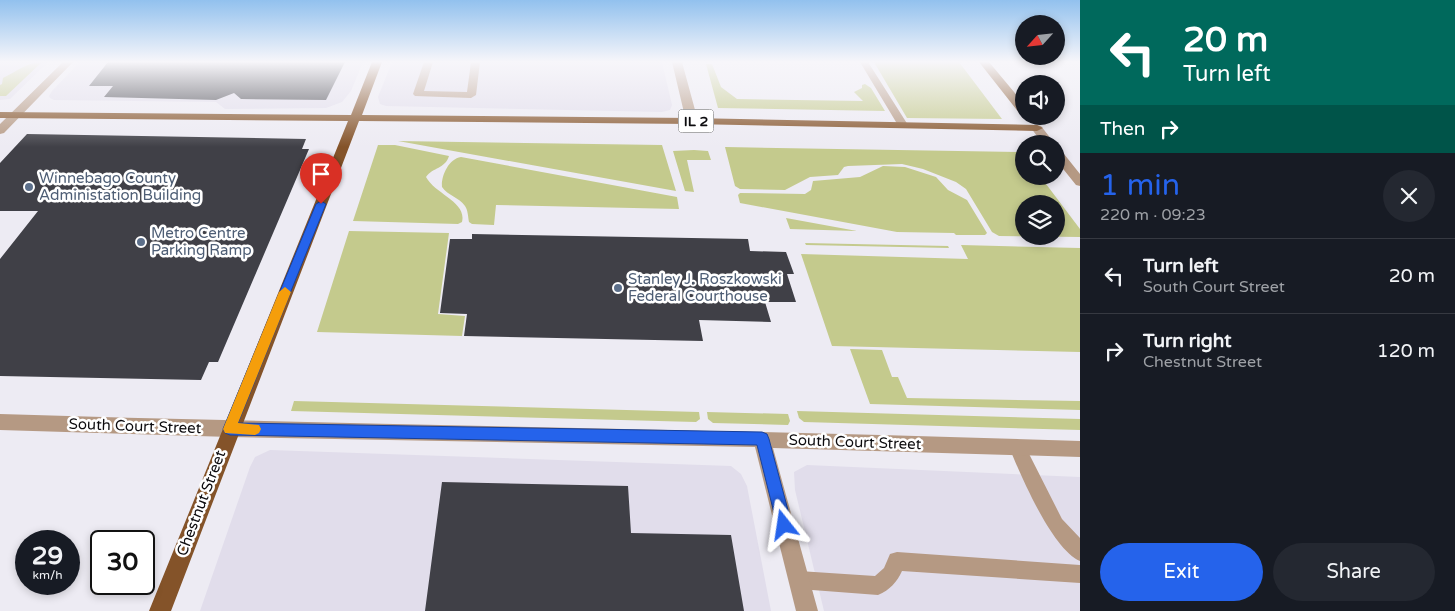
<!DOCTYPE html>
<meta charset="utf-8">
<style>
body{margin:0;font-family:"Varela Round",sans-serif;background:#242831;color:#f1f3f6;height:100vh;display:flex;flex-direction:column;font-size:19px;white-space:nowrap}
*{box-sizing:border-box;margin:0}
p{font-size:16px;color:#9ea1a6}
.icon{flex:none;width:28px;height:28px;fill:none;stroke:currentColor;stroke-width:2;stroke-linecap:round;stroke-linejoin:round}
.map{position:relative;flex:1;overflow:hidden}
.drawer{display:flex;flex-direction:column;background:#171b24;width:375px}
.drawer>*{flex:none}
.guide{background:#00695c;color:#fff;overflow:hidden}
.needle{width:32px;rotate:243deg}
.fabs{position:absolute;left:1015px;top:15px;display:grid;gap:10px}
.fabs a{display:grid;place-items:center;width:50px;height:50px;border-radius:50%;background:#171b24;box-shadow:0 2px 8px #0003;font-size:25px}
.speed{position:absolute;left:15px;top:530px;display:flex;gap:10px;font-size:25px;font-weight:700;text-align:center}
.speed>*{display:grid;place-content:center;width:65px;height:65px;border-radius:50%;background:#171b24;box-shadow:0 2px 8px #0003;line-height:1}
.speed small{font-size:12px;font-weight:400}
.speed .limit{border:2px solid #111;border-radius:8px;background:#fff;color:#111}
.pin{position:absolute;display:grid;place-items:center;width:42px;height:42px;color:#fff;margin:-51px -21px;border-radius:50% 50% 50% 0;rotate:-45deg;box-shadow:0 0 5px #0007}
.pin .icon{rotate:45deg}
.me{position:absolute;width:55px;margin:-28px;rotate:345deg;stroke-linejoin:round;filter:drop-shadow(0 0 4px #0008)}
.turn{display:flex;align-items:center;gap:18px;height:105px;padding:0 20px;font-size:22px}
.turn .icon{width:65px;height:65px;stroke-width:2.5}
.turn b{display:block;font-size:35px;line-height:42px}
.then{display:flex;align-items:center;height:48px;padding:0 20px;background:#0003;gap:10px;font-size:19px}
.round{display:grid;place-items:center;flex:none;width:52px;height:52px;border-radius:26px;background:#242831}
.head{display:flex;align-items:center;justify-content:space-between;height:85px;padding:0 20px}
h1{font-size:30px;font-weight:600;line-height:38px;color:#2563eb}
.primary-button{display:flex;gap:10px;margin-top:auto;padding:10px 20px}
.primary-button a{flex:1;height:58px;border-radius:30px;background:#2563eb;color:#fff;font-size:20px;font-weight:600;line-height:58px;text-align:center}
.primary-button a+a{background:#242831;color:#f1f3f6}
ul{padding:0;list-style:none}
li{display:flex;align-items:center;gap:15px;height:75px;padding:0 20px;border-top:1px solid #363941}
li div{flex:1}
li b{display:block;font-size:19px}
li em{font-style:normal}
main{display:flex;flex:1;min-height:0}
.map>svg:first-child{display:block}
.built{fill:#e1ddeb}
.green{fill:#c4ca8d;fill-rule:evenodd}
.building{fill:#404047}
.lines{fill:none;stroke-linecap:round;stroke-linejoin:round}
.service{fill:#b59983;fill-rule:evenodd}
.minor{fill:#b59983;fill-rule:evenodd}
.tertiary{fill:#b59983;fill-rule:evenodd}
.primary{fill:#845329;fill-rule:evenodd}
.route{fill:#2563eb;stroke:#184099}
.slow{fill:#f59e0b}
.service-dot{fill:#5c6f8a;stroke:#fff;stroke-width:2}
.labels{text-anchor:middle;stroke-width:5;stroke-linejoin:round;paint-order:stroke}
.shield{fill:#fff;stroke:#555456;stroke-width:1}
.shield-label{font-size:14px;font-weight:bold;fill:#0c0b0e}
.service-label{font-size:15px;fill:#4e5e75;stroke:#fff;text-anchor:start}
.street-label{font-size:15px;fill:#0c0b0e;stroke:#fff}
</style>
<main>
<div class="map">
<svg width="1080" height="611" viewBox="0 0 1080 611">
<rect width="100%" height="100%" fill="#edebf3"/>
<!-- built -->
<path class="built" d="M0,62H48L10,99L0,100Z
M80,62H363L351,91L342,102L326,108L225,109L216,102L54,100L50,98L49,96L52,91Z
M392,62H662L672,105L670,110L662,112L386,106L380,104L378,97Z
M270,450L731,466L741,474L747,486L771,611H200L250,467L255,457Z
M807,465L1080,477V611H824L795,490L794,472Z"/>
<!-- green -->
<path class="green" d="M42,62L6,96H0V85L2,84L3,78C16,72 27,62 42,62Z
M874,62H959L1002,119L907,118Z
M706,64H712L721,87L737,99L863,101L854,92L862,88V85L865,84L871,88L885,111L718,108Z
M398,141L662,145L676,191Z
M378,145H395L449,156C445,169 433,167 426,177C435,194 467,202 462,222L458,224L353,221Z
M725,147L1021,152L1024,155V176H1040L1080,229V237L999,236L992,232L966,189L956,182L923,169L902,164L848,166L844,167L838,175L810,177L785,190L740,189L735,186ZM1024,204H1056V236H1024Z
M694,150L708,151L711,160H687L694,192L685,191L673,151Z
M461,157L677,197L679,209L496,205L494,225L472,224L469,222C468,217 468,210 465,206C459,197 448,196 442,187C441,177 448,159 461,157Z
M883,166L905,167L936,177L948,190L967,200L987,233L985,235H956L954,233L897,232L740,203L738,195L740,193L805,194L811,190L813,181L860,177Z
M786,218L857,231L790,229Z
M349,231L449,233L438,314L465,316L462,336L317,332Z
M805,243L948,246L949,248L806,245Z
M961,245L1080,248V352L832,346L801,254L968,259Z
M850,349L882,350L892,377H898L907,398L1080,401V410L870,404Z
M294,401L699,412L700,419L696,422L291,411Z
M797,411L1080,419V430L804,422L799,418Z
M707,412L788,414L790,421L788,425L713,423L708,419Z"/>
<!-- building -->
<path class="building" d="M108,62H345L326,100L241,99L234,93L216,100L104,97L113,86H89Z
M27,134L306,139L302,149H309L218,362H209L201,380L0,376V259L38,211H0V163Z
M472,234L748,239L750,251L786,252L794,274H787L796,302H765L771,322L699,320L703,341L464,336L467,314L440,313L450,239H472Z
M442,482L628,486L631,533L731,535L744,611H425Z"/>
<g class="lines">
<!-- service -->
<path class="service" d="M424,62H433L424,91L467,92L471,62H480L476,95L471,98L415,96L413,94Z
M860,62H868L908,125L907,127H899Z
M1017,439L1023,442L1062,519L1080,538V561C1052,549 1021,476 1009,447L1011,442Z
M897,552L1080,565V583L902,571C897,582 890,590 878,595L799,589L792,587L790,580L792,573L799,571L875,576L884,568L890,554Z"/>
<!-- minor -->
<path class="minor" d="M63,62H73L4,133L0,134V124Z
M672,62H682L698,121L696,123L692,124L686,121Z
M0,414C360,425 720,429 1080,441V457L773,448L818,611H796L755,447L230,437L0,430Z"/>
<!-- tertiary -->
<path class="tertiary" d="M1037,125L1041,126L1055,144H1043L1031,128Z
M1056,148L1060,149L1080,174V186L1076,185L1056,160Z"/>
<!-- primary -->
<path class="primary" d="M372,62H382L362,115L692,118L1037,125L1043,128L1037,131L692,124L359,121L171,611H149L348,121L0,118V112L351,115Z
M979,62H989L1024,104V115L1020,114Z"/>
</g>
<!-- sky -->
<linearGradient id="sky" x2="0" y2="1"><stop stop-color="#92c1ee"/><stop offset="0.42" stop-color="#f7f6fa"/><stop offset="1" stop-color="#f7f6fa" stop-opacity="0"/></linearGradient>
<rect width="1080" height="147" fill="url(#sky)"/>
<!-- route -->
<path class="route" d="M321,201L326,204L238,423L762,432L767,434L769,439L792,525L790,530L784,532L779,530L777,525L757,445L230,435L225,433L223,429L316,204Z"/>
<!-- slow -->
<path class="slow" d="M285,287L291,292L238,423L259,425L261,429L259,433L255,435L225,433L223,429L279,292Z"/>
<!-- markers -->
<g class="service-dot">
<circle cx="29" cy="187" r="5"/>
<circle cx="141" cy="242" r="5"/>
<circle cx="618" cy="288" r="5"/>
</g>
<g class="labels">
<!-- shield labels -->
<rect class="shield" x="678.5" y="109.5" width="35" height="23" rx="4"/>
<g class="shield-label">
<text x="696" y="126">IL 2</text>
</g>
<!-- service labels -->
<g class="service-label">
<text x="39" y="183">Winnebago County<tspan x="39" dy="17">Administation Building</tspan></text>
<text x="151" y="238">Metro Centre<tspan x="151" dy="17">Parking Ramp</tspan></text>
<text x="628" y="284">Stanley J. Roszkowski<tspan x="628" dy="17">Federal Courthouse</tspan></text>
</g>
<!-- street labels -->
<g class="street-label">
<text transform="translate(135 426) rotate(2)" y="5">South Court Street</text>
<text transform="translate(855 442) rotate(2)" y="5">South Court Street</text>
<text transform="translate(201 503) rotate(-69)" y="5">Chestnut Street</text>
</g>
</g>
</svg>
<div class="fabs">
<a><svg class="needle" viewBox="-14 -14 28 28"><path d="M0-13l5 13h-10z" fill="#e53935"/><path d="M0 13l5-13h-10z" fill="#9ea1a6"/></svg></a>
<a><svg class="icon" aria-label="sound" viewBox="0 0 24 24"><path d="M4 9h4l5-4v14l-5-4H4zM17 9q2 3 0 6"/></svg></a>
<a><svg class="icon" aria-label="search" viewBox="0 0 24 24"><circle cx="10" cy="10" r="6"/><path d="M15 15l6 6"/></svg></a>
<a><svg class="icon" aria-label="layers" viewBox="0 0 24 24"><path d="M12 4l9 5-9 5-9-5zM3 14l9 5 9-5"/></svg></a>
</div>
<div class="speed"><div>29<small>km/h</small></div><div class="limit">30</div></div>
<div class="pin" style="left:321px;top:204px;background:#d93025"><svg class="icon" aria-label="arrive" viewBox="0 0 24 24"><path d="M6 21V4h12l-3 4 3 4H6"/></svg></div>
<svg class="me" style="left:784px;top:525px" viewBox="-20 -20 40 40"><path d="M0-17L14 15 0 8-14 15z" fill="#2563eb" stroke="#fff" stroke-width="4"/></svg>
</div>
<section class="drawer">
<div class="guide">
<div class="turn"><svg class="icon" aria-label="left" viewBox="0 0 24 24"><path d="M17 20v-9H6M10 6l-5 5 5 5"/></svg><div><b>20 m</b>Turn left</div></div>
<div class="then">Then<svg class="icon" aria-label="right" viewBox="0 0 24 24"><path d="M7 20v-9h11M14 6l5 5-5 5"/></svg></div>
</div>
<div class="head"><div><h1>1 min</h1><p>220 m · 09:23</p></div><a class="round"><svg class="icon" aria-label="close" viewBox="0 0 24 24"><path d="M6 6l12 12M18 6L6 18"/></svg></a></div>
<ul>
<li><svg class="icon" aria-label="left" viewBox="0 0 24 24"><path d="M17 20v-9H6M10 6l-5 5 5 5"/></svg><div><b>Turn left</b><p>South Court Street</p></div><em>20 m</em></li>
<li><svg class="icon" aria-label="right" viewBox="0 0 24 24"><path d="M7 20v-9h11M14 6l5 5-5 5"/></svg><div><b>Turn right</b><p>Chestnut Street</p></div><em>120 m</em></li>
</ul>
<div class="primary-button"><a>Exit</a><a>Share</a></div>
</section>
</main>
